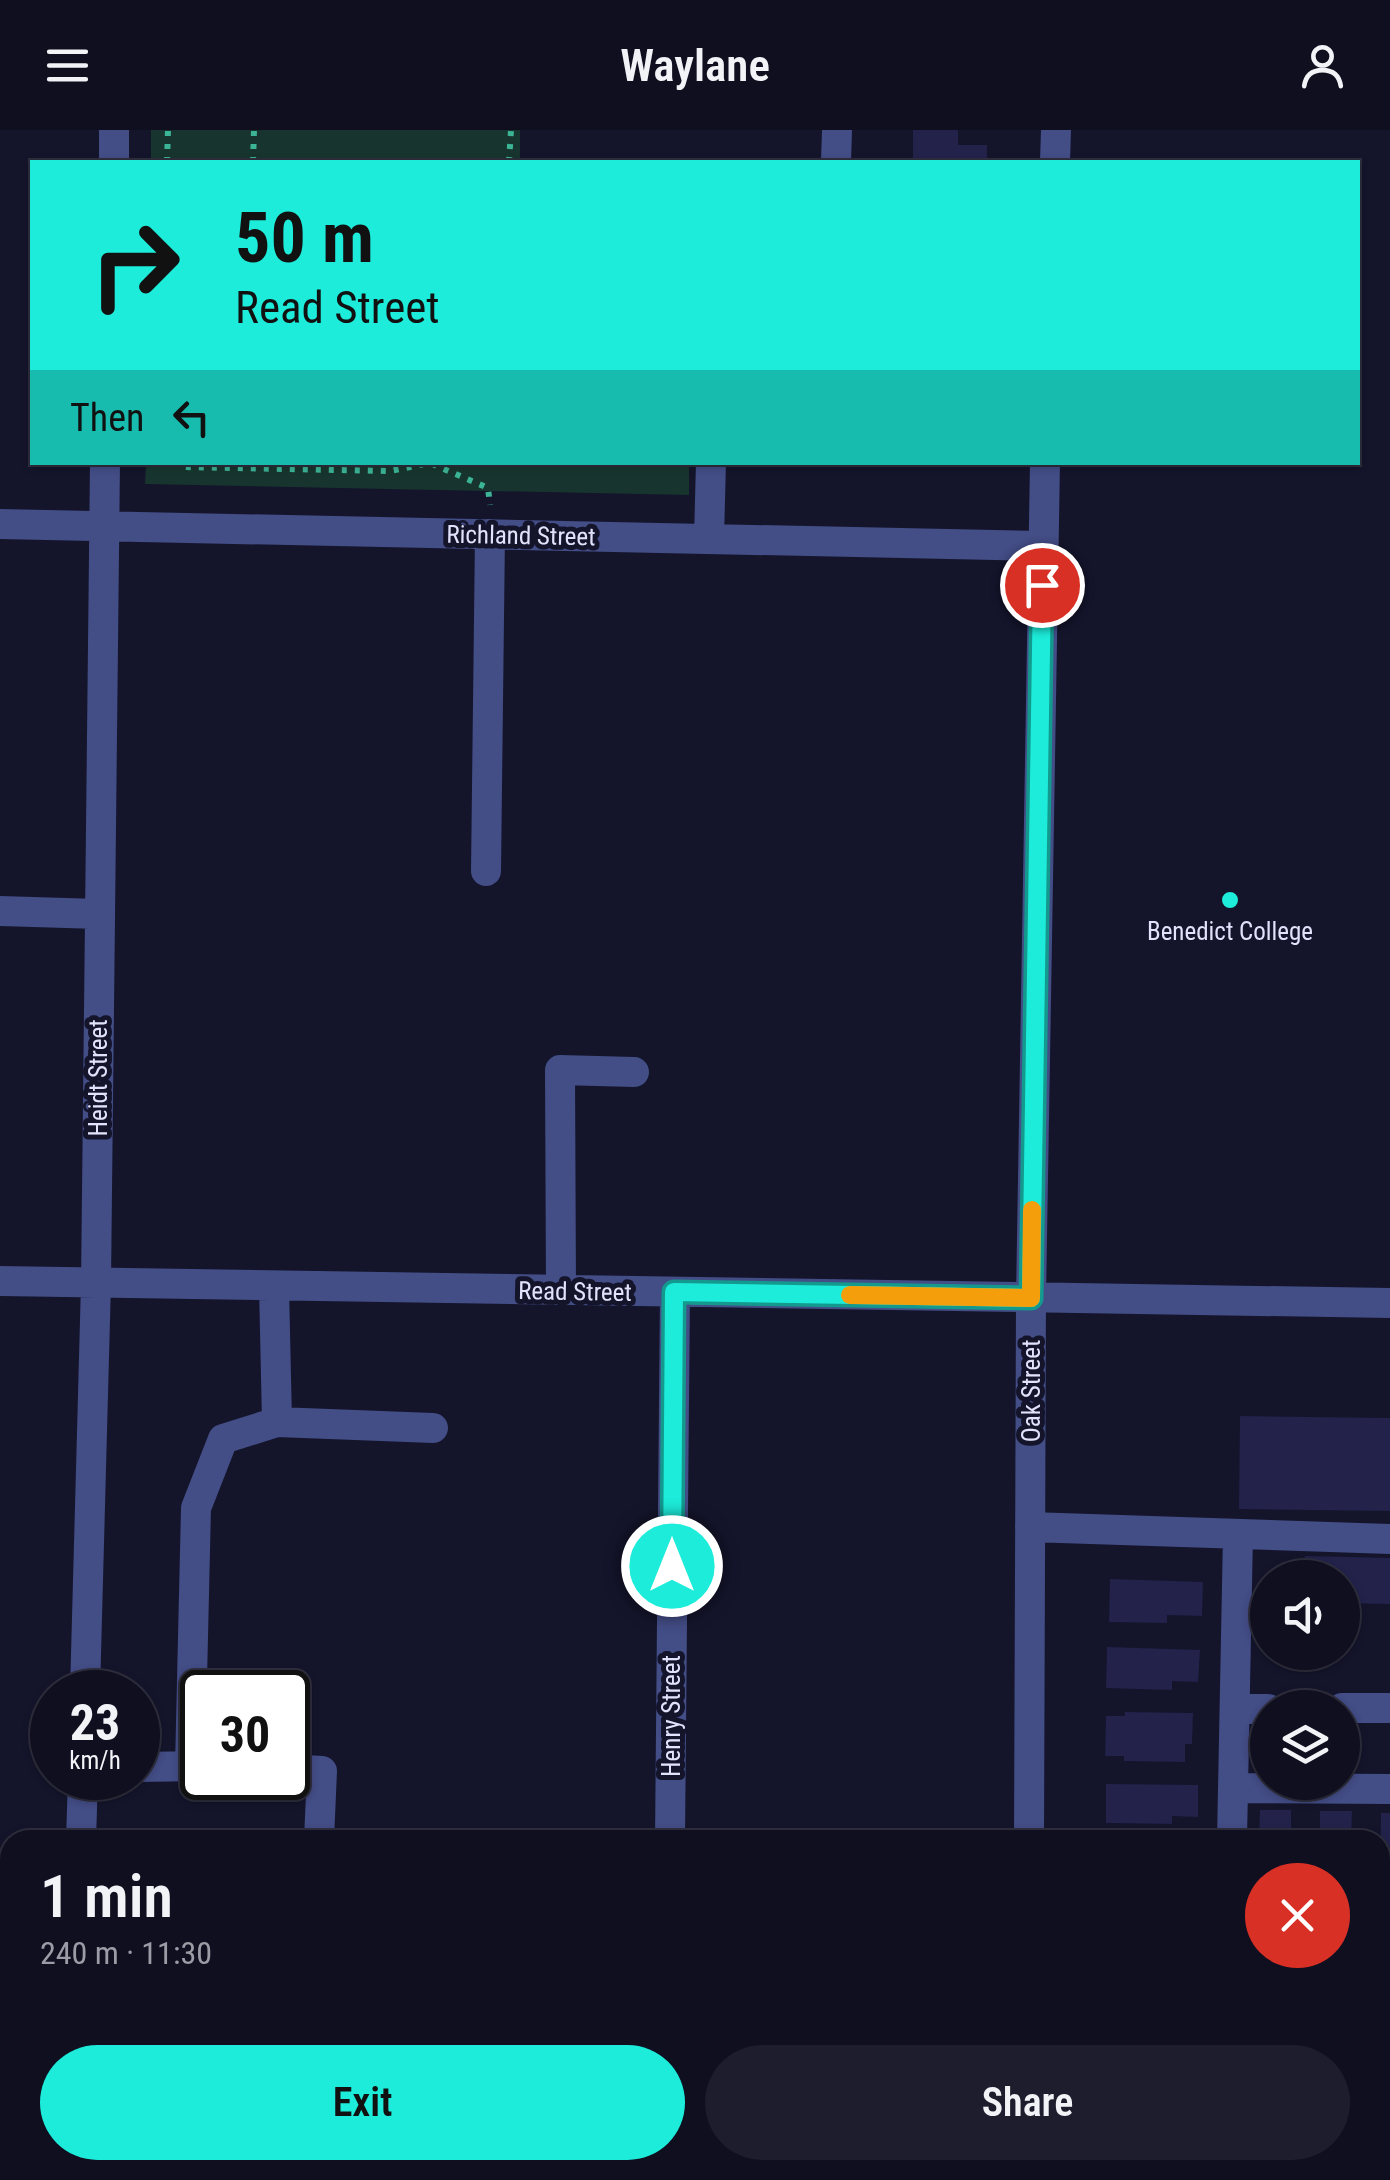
<!DOCTYPE html>
<meta charset="utf-8">
<style>
body{margin:0;font-family:"Roboto Condensed",sans-serif;background:#1d1d2d;color:#f1f3f6;height:100vh;display:flex;flex-direction:column;font-size:38px;white-space:nowrap}
*{box-sizing:border-box;margin:0}
p{font-size:32px;color:#9b9ca5}
.icon{flex:none;width:55px;height:55px;fill:none;stroke:currentColor;stroke-width:2;stroke-linecap:round;stroke-linejoin:round}
.map{position:relative;flex:1;overflow:hidden}
.sheet{position:absolute;left:0px;top:1700px;width:1390px;height:350px;display:flex;flex-direction:column;background:#0f0f20;border-radius:30px 30px 0 0;box-shadow:0 2px 8px #0004,0 0 0 2px #2f2f3e}
.sheet>*{flex:none}
.banner{position:absolute;left:30px;top:30px;width:1330px;height:305px;border-radius:0px;box-shadow:0 2px 8px #0004,0 0 0 2px #2f2f3e;background:#1decda;color:#111;overflow:hidden}
.fabs{position:absolute;left:1250px;top:1430px;display:grid;gap:20px}
.fabs a{display:grid;place-items:center;width:110px;height:110px;border-radius:50%;background:#0f0f20;box-shadow:0 2px 8px #0004,0 0 0 2px #2f2f3e;font-size:50px}
.speed{position:absolute;left:30px;top:1540px;display:flex;gap:20px;font-size:50px;font-weight:700;text-align:center}
.speed>*{display:grid;place-content:center;width:130px;height:130px;border-radius:50%;background:#0f0f20;box-shadow:0 2px 8px #0004,0 0 0 2px #2f2f3e;line-height:1}
.speed small{font-size:25px;font-weight:400}
.speed .limit{border:5px solid #111;border-radius:15px;background:#fff;color:#111}
.pin{position:absolute;display:grid;place-items:center;width:85px;height:85px;color:#fff;margin:-42px;border:5px solid #fff;border-radius:50%;box-shadow:0 2px 10px #0007}
.me{position:absolute;width:110px;margin:-55px;rotate:0deg;stroke-linejoin:round;filter:drop-shadow(0 0 8px #0008)}
.turn{display:flex;align-items:center;gap:35px;height:210px;padding:0 40px;font-size:45px}
.turn .icon{width:130px;height:130px;stroke-width:2.5}
.turn b{display:block;font-size:70px;line-height:85px}
.then{display:flex;align-items:center;height:95px;padding:0 40px;background:#0003;gap:20px;font-size:38px}
.round{display:grid;place-items:center;flex:none;width:105px;height:105px;border-radius:52px;background:#1d1d2d}
.head{display:flex;align-items:center;justify-content:space-between;height:170px;padding:0 40px}
h1{font-size:60px;font-weight:600;line-height:75px}
.action{display:flex;gap:20px;margin-top:auto;padding:20px 40px}
.action a{flex:1;height:115px;border-radius:60px;background:#1decda;color:#111;font-size:40px;font-weight:600;line-height:115px;text-align:center}
.action a+a{background:#1d1d2d;color:#f1f3f6}
header{display:flex;justify-content:space-between;align-items:center;height:130px;padding:0 40px;background:#0f0f20;font-size:45px;font-weight:600}
.map>svg:first-child{display:block}
.green{fill:#17352e}
.building{fill:#22224b}
.lines{fill:none;stroke-linecap:round;stroke-linejoin:round}
.path{stroke:#3cb597;stroke-width:6;stroke-dasharray:5 8;stroke-linecap:butt}
.minor{stroke:#434d86;stroke-width:30}
.route-casing{stroke:#13998e;stroke-width:25}
.route{stroke:#1decda;stroke-width:18}
.slow{stroke:#f59e0b;stroke-width:18}
.poi-dot{fill:#1decda;stroke:#14142b;stroke-width:4}
.labels{text-anchor:middle;stroke-width:10;stroke-linejoin:round;paint-order:stroke}
.street-label{font-size:25px;fill:#e1e3fc;stroke:#14142b}
.poi-label{font-size:25px;fill:#e1e3fc;stroke:#14142b}
</style>
<header><svg class="icon" aria-label="menu" viewBox="0 0 24 24"><path d="M4 6h16M4 12h16M4 18h16"/></svg>Waylane<svg class="icon" aria-label="person" viewBox="0 0 24 24"><circle cx="12" cy="8" r="4"/><path d="M4 21q1-7 8-7t8 7"/></svg></header>
<div class="map">
<svg width="1390" height="2050" viewBox="0 0 1390 2050">
<rect width="100%" height="100%" fill="#14142b"/>
<!-- green -->
<path class="green" d="M151,0H520V32H151Z
M146,332L689,333V365L145,354Z"/>
<!-- building -->
<path class="building" d="M913,0H958V15H987V32H913Z
M815,332H897V337L815,336Z
M1240,1286L1390,1288V1381L1239,1379Z
M1305,1426L1390,1428V1474L1342,1473V1448H1305Z
M1110,1449L1203,1452L1202,1486L1167,1485V1493L1109,1492Z
M1107,1517L1200,1520L1198,1552L1172,1551V1560L1106,1558Z
M1125,1582L1193,1583L1192,1614H1185V1632L1124,1631V1626H1105L1106,1586H1125Z
M1106,1654L1198,1655V1687L1172,1686V1694L1106,1693Z
M1260,1680H1291V1710H1259Z
M1320,1681H1352L1351,1710H1320Z
M1381,1683H1390V1775H1380Z
M1380,1899H1390V1961H1380Z
M1083,2040H1209V2050H1082Z"/>
<g class="lines">
<!-- path -->
<path class="path" d="M167,32L168,0
M253,32L254,0
M509,32L511,0
M174,332L184,337L390,341L430,333L488,358L490,375
M648,332V344"/>
<!-- minor -->
<path class="minor" d="M114,32V0
M836,32L837,0
M1055,32L1056,0
M0,394L1042,416
M709,409L711,332
M486,741L490,404
M0,781L99,784
M0,1151L1390,1173
M274,1156L277,1292L433,1298
M561,1160L560,940L634,942
M1030,1397L1390,1409
M85,1562L96,1153L105,332
M1342,1578H1390
M1235,1579H1268
M190,1636L196,1378L223,1309L277,1292
M138,1637L202,1636
M288,1639L322,1641L319,1710
M1233,1658L1390,1659
M81,1710L83,1648
M670,1710L675,1162
M1029,1710L1031,1168L1045,332
M1232,1710L1238,1404
M0,1803H10
M1380,1828H1390
M151,2040L163,2050
M430,2040V2050
M714,2040L724,2050
M27,2050L34,2040
M1027,2050V2040"/>
</g>
<g class="lines">
<defs>
<path id="route" d="M672,1436L674,1162L1031,1168L1042,455"/>
</defs>
<!-- route casing -->
<use href="#route" class="route-casing"/>
<!-- route -->
<use href="#route" class="route"/>
<!-- slow -->
<path class="slow" d="M850,1165L1031,1168L1032,1080"/>
</g>
<!-- markers -->
<circle class="poi-dot" cx="1230" cy="770" r="10"/>
<g class="labels">
<!-- street labels -->
<g class="street-label">
<text transform="translate(521 405) rotate(1)" y="9">Richland Street</text>
<text transform="translate(98 948) rotate(-90)" y="9">Heidt Street</text>
<text transform="translate(575 1161) rotate(1)" y="9">Read Street</text>
<text transform="translate(1031 1261) rotate(-90)" y="9">Oak Street</text>
<text transform="translate(671 1586) rotate(-90)" y="9">Henry Street</text>
</g>
<!-- poi labels -->
<g class="poi-label">
<text x="1230" y="810">Benedict College</text>
</g>
</g>
</svg>
<div class="fabs">
<a><svg class="icon" aria-label="sound" viewBox="0 0 24 24"><path d="M4 9h4l5-4v14l-5-4H4zM17 9q2 3 0 6"/></svg></a>
<a><svg class="icon" aria-label="layers" viewBox="0 0 24 24"><path d="M12 4l9 5-9 5-9-5zM3 14l9 5 9-5"/></svg></a>
</div>
<div class="speed"><div>23<small>km/h</small></div><div class="limit">30</div></div>
<div class="pin" style="left:1042px;top:455px;background:#d93025"><svg class="icon" aria-label="arrive" viewBox="0 0 24 24"><path d="M6 21V4h12l-3 4 3 4H6"/></svg></div>
<svg class="me" style="left:672px;top:1436px" viewBox="-20 -20 40 40"><circle r="17" fill="#1decda" stroke="#fff" stroke-width="3"/><path d="M0-11L8 9 0 5-8 9z" fill="#fff"/></svg>
<div class="banner">
<div class="turn"><svg class="icon" aria-label="right" viewBox="0 0 24 24"><path d="M7 20v-9h11M14 6l5 5-5 5"/></svg><div><b>50 m</b>Read Street</div></div>
<div class="then">Then<svg class="icon" aria-label="left" viewBox="0 0 24 24"><path d="M17 20v-9H6M10 6l-5 5 5 5"/></svg></div>
</div>
<section class="sheet">
<div class="head"><div><h1>1 min</h1><p>240 m · 11:30</p></div><a class="round" style="background:#d93025;color:#fff"><svg class="icon" aria-label="close" viewBox="0 0 24 24"><path d="M6 6l12 12M18 6L6 18"/></svg></a></div>
<div class="action"><a>Exit</a><a>Share</a></div>
</section>
</div>
